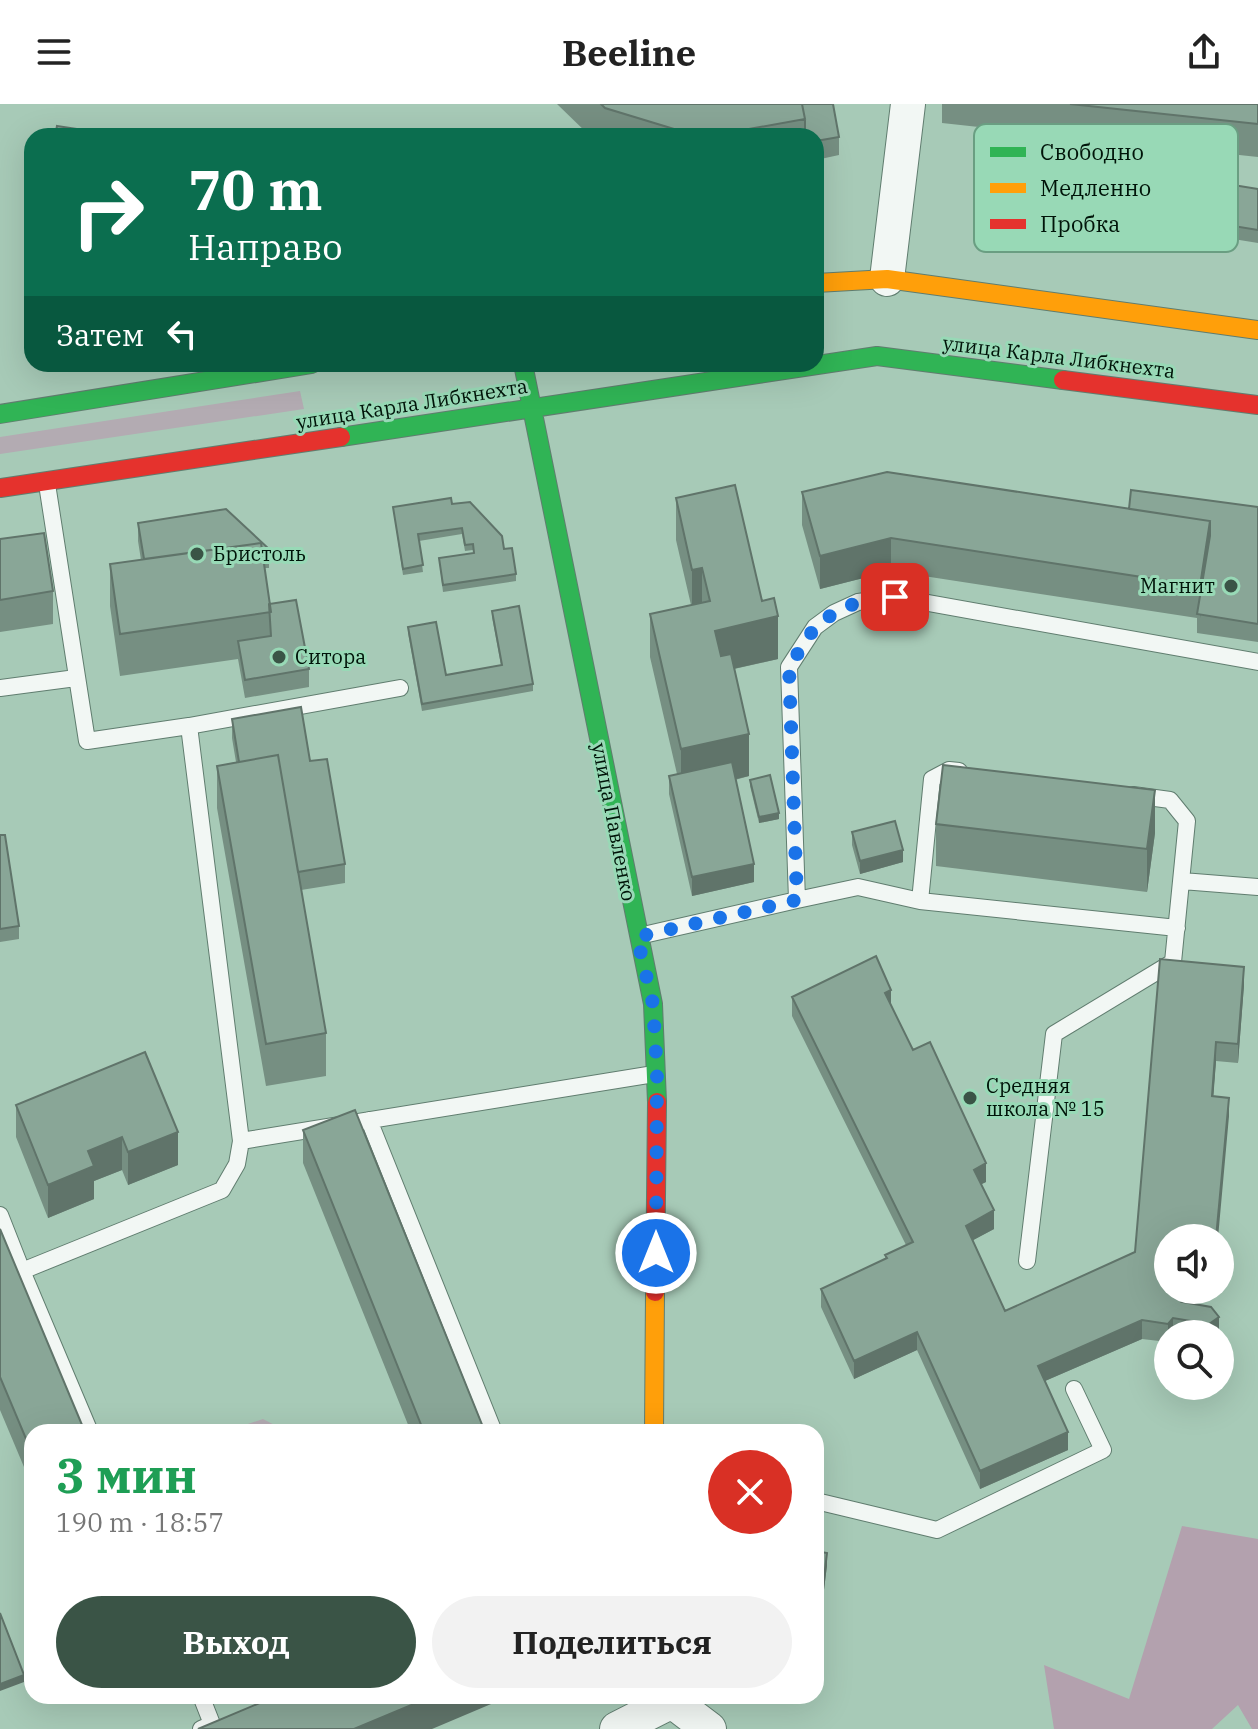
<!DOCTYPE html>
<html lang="ru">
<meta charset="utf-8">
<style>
body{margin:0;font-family:"IBM Plex Serif",serif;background:#f2f2f2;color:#222;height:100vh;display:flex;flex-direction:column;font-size:30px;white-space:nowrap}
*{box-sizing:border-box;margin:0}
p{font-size:26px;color:#767676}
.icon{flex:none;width:44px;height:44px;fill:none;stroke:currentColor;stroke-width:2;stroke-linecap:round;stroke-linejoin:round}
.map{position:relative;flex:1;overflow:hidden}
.sheet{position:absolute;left:24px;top:1320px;width:800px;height:280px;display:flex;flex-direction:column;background:#fff;border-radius:24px;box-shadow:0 8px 32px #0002}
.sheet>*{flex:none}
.banner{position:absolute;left:24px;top:24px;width:800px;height:244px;border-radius:24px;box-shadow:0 8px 32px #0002;background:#0b6e4f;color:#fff;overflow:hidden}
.tools{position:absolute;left:1154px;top:1120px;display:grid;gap:16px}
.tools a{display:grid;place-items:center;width:80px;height:80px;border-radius:50%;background:#fff;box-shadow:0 8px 32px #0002;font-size:40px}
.pin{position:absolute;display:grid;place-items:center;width:68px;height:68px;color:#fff;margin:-34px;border-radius:16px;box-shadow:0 4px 12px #0006}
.me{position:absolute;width:88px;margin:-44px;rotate:0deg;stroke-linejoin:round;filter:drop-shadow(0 0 6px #0008)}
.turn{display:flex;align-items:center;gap:28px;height:168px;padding:0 32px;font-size:36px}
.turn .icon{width:104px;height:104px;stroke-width:2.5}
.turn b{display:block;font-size:56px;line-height:68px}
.then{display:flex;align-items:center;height:76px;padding:0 32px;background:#0003;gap:16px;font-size:30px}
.round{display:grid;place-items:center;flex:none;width:84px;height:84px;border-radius:42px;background:#f2f2f2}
.head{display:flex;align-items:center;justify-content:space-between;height:136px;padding:0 32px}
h1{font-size:48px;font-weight:700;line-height:60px;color:#1e9e55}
.button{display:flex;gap:16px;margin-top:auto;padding:16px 32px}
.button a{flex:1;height:92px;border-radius:48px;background:#3a5446;color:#fff;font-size:32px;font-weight:700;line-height:92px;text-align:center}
.button a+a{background:#f2f2f2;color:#222}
header{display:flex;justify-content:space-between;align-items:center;height:104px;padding:0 32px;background:#fff;font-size:36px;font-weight:700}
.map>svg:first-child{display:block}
.green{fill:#b3abb2}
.forest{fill:#b3a1ae}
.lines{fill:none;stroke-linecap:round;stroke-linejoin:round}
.lane-casing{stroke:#607d6f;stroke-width:18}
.street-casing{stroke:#607d6f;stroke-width:36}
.fast-casing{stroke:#607d6f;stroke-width:20}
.slow-casing{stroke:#607d6f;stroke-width:20}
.jam-casing{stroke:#607d6f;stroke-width:20}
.lane{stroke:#f2f7f4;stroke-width:16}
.street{stroke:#f2f7f4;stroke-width:34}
.fast{stroke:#30b455;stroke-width:18}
.slow{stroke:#ff9f0a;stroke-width:18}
.jam{stroke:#e5322d;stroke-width:18}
.wall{fill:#768f82}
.shaded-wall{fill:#60746a}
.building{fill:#89a697;stroke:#60746a;stroke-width:2}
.route{stroke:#1a73e8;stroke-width:14;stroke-dasharray:0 25.2}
.poi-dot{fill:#3a5446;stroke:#98d9b6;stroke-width:3}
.labels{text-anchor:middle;stroke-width:6;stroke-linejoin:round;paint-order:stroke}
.street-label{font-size:20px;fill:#001409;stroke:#98d9b6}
.poi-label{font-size:20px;fill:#001409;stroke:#98d9b6;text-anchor:start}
.key{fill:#98d9b6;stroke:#6a9e82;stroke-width:2}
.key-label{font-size:22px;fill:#001409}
</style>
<header><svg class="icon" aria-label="menu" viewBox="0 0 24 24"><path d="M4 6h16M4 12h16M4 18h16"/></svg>Beeline<svg class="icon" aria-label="share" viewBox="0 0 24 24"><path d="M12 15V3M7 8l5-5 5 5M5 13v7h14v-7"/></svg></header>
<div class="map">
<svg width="1258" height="1625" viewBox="0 0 1258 1625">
<rect width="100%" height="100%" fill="#a7cab7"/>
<!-- green -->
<path class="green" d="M300,287L304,305L0,350V333Z
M263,1315L288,1328H224Z"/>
<!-- forest -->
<path class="forest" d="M1182,1422L1258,1435V1625H1252L1238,1601L1212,1625H1054L1044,1561L1129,1595Z"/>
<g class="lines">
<defs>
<path id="lane" d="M47,380L87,637L189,622L241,1037L237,1060L222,1086L22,1167L90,1328
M0,584L76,574
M189,622L400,584
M959,667L949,666L932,675L920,797L1177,824
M1182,777L1258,783
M797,796L858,783L920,797
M639,832L797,796L789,563L815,523L834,509L858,498L895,493L1258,558
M369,1016L494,1328
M241,1037L654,970
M0,1111L22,1167
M1027,1157L1054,930L1173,858L1187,717L1170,696L1133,691
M816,1397L937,1426L1103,1346L1074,1285
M201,1625L212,1620L201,1592"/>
<path id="street" d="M887,175L908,0
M672,1597L709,1625
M617,1625L672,1597L671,1592"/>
<path id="fast" d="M523,260L653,900L657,998
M0,310L312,260
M341,333L877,252L1063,276"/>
<path id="slow" d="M816,179L887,175L1258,226
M654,1328L655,1188"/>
<path id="jam" d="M1063,276L1258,301
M0,384L341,333
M655,1188L657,998"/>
</defs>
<!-- lane casing -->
<use href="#lane" class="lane-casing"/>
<!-- street casing -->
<use href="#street" class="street-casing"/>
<!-- fast casing -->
<use href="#fast" class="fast-casing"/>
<!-- slow casing -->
<use href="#slow" class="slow-casing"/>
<!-- jam casing -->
<use href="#jam" class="jam-casing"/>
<!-- lane -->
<use href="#lane" class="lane"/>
<!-- street -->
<use href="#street" class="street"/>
<!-- fast -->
<use href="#fast" class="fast"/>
<!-- slow -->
<use href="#slow" class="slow"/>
<!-- jam -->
<use href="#jam" class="jam"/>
</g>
<!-- wall -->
<path class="wall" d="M557,0H833L839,33V51L816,56V32H590Z
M942,0H1258V53L942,19Z
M1258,85V139L1221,133V120Z
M802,388L1129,405L1258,403V538L1197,529V514L891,467L820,485L802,421Z
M676,394L762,497L778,555L734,565L749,672L735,676L754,778L692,792L669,690V672L677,670L650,553V510L691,501L676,436Z
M452,400L504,445L516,470V477L443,488L439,454L473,449V446L465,447L462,430L419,437L423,468L403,471L393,403Z
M138,419L269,445V464H264L269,500L309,565V583L245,594L238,555L120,572L110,502V460L141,456L138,437Z
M0,435L53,487V520L0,528Z
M492,507L533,580V587L422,607L408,529V523L446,571L501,561L492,513Z
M232,615L310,657L345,760V779L301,786L326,929V972L266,982L217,704V662L236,658L232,634Z
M750,676L779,715L759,719L750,682Z
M936,720L1155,729L1147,788L936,762Z
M852,728L903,758L860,770L852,741Z
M0,731L19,822V835L0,838Z
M1160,855L1244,881L1238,959L1216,957L1213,993L1229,1012L1168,1134L1192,1200L1219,1230H1168V1238L1142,1235L1045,1277L1068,1346L980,1385L917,1246L854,1275L821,1203V1185L885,1155V1151L906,1141L792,912V893L891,901L913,946L986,1078L981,1080L994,1125L973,1136L1005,1207L1135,1148Z
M145,948L178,1061L128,1081L122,1066L94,1077V1095L48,1114L16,1033V1001Z
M303,1026L485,1328H411L303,1059Z
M0,1125L32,1328V1382L0,1306Z
M816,1447L827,1461L819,1527L816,1526Z"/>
<!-- shaded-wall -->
<path class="shaded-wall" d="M1210,417V450L1200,514V482Z
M891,434V467L820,485V452Z
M702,464V506L692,508V466Z
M778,512V555L715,569V527Z
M749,630V672L681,688V645Z
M1155,686V729L1147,788V745Z
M779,709V715L759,719V713Z
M903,746V758L860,770V757Z
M754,760V778L692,792V773Z
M1244,863V881L1238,959V940Z
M891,886V904L885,889Z
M1216,938V957L1212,1011V992Z
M1229,994V1012L1218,1134H1216Z
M178,1028V1061L128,1081V1048Z
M122,1033V1066L94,1077V1095L48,1114V1081L88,1047Z
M986,1059V1078L974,1084V1066Z
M994,1106V1125L966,1140V1122Z
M1191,1186H1194L1190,1213L1183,1217V1198Z
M1219,1213V1230H1209V1220Z
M1173,1214V1230H1168V1238V1220Z
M1142,1216V1235L1038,1280V1262Z
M917,1228V1246L854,1275V1257Z
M1068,1328V1346L980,1385V1367Z
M827,1449V1461L819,1527V1514Z
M24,1571V1578L0,1587V1580Z
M433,1592H510L432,1625H354Z"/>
<!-- building -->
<path class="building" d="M601,0H802L805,15L710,32H697L605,4Z
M802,0H833L839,33L816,37V32H805V15Z
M1070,0H1258V20Z
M57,22L123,32H55Z
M1227,80L1258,85V126L1221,120Z
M887,368L1210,417L1200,482L891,434L820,452L802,388Z
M735,381L762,497L774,494L778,512L715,527L721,552L731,550L749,630L681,645L650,510L710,497L702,464L692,466L676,394Z
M1131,386L1258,403V520L1197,510L1210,432V417L1129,405Z
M451,394L452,400L470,398L502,432L504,445L512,444L516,470L443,481L439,454L474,449L473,440L465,441L462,424L418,430L423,461L403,465L393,403Z
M226,405L269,445L262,446L261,439L144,455L138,419Z
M44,429L53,487L0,496V435Z
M261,439L271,508L120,530L110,460Z
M296,496L309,565L245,576L238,537L271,532L269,500Z
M519,502L533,580L422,600L408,523L436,518L446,571L502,561L492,507Z
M301,603L310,657L327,655L345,760L298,768L278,651L239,658L232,615Z
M278,651L326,929L266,940L217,662Z
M732,658L754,760L692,773L669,672Z
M943,661L1155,686L1147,745L936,720Z
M770,671L779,709L759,713L750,676Z
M895,717L903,746L860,757L852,728Z
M0,731H5L19,822L0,825Z
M876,852L891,886L885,889L913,946L930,938L986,1059L974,1066L994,1106L966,1122L1005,1207L1135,1148L1160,855L1244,863L1238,940L1216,938L1212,992L1229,994L1216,1134H1168V1186H1191L1190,1195L1183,1198L1211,1203L1219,1213L1209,1220L1173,1214L1168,1220L1142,1216L1038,1262L1068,1328L980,1367L917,1228L854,1257L821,1185L887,1154L885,1151L913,1138L792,893Z
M145,948L178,1028L128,1048L122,1033L88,1047L94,1062L48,1081L16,1001Z
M355,1006L485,1328H424L303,1026Z
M0,1125L85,1328H32V1349L0,1273Z
M816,1447L827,1449L819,1514H816Z
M0,1509L24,1571L0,1580Z
M276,1592H433L354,1625H198Z"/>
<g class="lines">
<!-- route -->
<path class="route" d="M656,1149L657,969L653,900L637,833L797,796L789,563L815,523L834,509L858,498L895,493"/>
</g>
<!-- markers -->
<g class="poi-dot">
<circle cx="197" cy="450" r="8"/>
<circle cx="1231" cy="482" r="8"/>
<circle cx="279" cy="553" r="8"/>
<circle cx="970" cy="994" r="8"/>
</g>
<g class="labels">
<!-- street labels -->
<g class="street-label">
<text transform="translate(1059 253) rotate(7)" y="7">улица Карла Либкнехта</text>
<text transform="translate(412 300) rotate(-9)" y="7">улица Карла Либкнехта</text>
<text transform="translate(614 718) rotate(79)" y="7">улица Павленко</text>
</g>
<!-- poi labels -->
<g class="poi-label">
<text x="213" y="457">Бристоль</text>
<text x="1215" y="489" text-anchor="end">Магнит</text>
<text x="295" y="560">Ситора</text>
<text x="986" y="989">Средняя<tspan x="986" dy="23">школа № 15</tspan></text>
</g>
</g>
<!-- legend -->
<rect x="974" y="20" width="264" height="128" rx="12" class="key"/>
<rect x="990" y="43" width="36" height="10" fill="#30b455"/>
<rect x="990" y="79" width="36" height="10" fill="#ff9f0a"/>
<rect x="990" y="115" width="36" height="10" fill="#e5322d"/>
<g class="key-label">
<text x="1040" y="56">Свободно</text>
<text x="1040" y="92">Медленно</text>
<text x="1040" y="128">Пробка</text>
</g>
</svg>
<div class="tools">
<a><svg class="icon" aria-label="sound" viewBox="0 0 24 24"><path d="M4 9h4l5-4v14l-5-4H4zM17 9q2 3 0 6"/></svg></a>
<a><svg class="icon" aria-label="search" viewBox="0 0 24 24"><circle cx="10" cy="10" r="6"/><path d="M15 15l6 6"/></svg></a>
</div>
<div class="pin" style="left:895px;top:493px;background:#d93025"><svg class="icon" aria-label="arrive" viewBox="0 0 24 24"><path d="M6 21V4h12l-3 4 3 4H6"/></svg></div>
<svg class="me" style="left:656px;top:1149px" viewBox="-20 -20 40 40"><circle r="17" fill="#1a73e8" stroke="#fff" stroke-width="3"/><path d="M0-11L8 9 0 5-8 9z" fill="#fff"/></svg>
<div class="banner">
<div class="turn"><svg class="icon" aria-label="right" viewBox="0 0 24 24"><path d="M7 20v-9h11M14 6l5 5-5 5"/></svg><div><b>70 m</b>Направо</div></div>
<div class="then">Затем<svg class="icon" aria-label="left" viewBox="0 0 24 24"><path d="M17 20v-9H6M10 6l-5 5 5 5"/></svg></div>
</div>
<section class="sheet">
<div class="head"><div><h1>3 мин</h1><p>190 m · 18:57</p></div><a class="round" style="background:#d93025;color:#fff"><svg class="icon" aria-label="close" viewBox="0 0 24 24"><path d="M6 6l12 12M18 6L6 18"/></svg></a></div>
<div class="button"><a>Выход</a><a>Поделиться</a></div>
</section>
</div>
